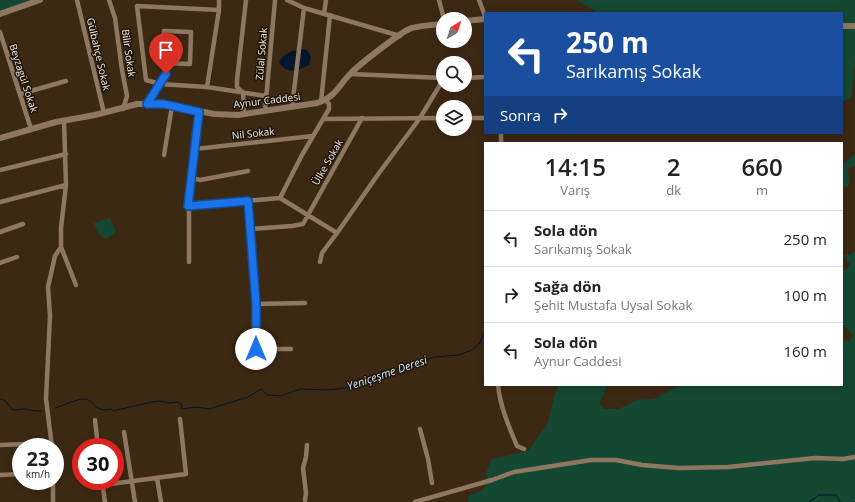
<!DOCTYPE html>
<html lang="tr">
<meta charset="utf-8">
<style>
body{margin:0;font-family:"Open Sans",sans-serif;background:#f6f6f6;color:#222;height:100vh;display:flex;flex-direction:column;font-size:15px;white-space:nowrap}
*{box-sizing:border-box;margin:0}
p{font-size:13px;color:#767676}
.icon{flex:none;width:22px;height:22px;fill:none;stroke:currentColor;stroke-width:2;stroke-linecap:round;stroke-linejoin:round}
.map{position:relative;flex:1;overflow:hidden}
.panel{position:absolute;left:484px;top:142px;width:359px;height:244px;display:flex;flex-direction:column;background:#fff;border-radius:0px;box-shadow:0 2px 10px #0003}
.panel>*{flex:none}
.banner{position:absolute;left:484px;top:12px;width:359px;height:122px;border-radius:0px;box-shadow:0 2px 10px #0003;background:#1a4fa0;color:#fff;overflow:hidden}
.needle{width:26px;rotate:38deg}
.controls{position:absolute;left:436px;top:12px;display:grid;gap:8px}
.controls a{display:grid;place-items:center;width:36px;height:36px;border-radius:50%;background:#fff;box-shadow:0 2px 10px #0003;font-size:20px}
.speed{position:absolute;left:12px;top:438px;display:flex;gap:8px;font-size:20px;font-weight:700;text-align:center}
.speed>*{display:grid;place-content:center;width:52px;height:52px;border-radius:50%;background:#fff;box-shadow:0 2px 10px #0003;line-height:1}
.speed small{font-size:10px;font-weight:400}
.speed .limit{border:6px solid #d22;background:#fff;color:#111}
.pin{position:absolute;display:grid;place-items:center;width:34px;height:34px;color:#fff;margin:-41px -17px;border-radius:50% 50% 50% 0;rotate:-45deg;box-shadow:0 0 4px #0007}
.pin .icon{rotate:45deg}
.me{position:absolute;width:44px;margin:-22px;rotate:0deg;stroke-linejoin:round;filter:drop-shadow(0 0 3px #0008)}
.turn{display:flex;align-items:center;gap:14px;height:84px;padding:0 16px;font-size:18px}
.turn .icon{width:52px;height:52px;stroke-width:2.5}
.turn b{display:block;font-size:28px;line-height:34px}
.then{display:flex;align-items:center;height:38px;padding:0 16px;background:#0003;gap:8px;font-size:15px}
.eta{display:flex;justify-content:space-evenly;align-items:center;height:68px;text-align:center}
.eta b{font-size:24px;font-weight:600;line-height:28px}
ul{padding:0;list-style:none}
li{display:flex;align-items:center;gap:12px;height:56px;padding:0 16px;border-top:1px solid #e0e0e0}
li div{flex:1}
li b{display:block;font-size:15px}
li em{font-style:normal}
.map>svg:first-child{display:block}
.green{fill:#154832}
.water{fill:#02172c}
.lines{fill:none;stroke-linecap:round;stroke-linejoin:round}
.stream{stroke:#02172c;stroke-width:1}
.street{stroke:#8f7862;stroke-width:4.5}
.secondary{stroke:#8f7862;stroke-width:6}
.route-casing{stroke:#114b97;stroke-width:10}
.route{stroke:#1a73e8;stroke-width:7}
.labels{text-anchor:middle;stroke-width:3;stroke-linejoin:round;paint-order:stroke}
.street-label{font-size:10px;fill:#faede0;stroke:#1c140b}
.water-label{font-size:11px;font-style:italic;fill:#d5e6f8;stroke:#1c140b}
</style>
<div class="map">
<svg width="855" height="502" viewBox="0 0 855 502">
<rect width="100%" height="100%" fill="#3c2914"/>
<!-- green -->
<path class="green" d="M0,0H29V2L0,12Z
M577,0H855V60L851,98L842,102V13H598Z
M855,154V166L848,168L849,180L848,187L842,188V165Z
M110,218L116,232L106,239L99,234L94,223Z
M855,252V502H468L469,495C491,489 483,488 487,471C488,467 491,463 492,459L528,451L548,423L555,393L559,385H607L603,396L599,403L603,409H619L637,400L654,399L680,385H842V340L849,341L853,335L842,324V269H847L850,264L843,256Z"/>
<!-- water -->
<path class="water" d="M303,49L307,50L311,57L309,65C297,71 287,75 279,62C284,52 293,51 303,49Z"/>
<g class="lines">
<!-- stream -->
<path class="stream" d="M0,399L4,400L13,410L25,409L35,411H41
M55,408C62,406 77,399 83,399C95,399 93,413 111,409L114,411L117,410L152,402L160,401L168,403L178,402L182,405L181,409L197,407L209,409L248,397L261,389L268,395L281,396L300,389L329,390L352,387L385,373L434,357L459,355L472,350L480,343L485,330
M809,502L819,495H836L840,502
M854,502H855"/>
<!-- street -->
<path class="street" d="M77,0L104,113
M109,0L115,18L122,70L127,96L123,109
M287,0L304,8L400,36
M439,0L444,19
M479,0L485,16
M219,10V0
M324,14L326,0
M164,31L191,32L190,64L164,63L163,59Z
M0,32L31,129
M350,74L443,78
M465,78L485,77
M207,87L219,10L137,6L146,80L160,84L207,87L266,96
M241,91L237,87V80L246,0
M243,92L244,114
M20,94L66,81
M321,102L330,15
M147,104L166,74V63
M292,107L304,8
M265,111L275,0
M465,118H485
M323,119L443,118
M64,120L66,185L61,228V247L76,285
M501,133V143
M195,149L313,136
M164,155L172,106
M0,170L66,154
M192,178L200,180L248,171
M280,198L302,155L329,109V104L325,100
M248,201L256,304V349H291
M0,202L66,185
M189,206L280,198L337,233
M250,229L292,226L303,224L362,118
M0,232L23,224
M189,262V206L199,112
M320,262L322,253L337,233L379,173L420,118L443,80
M0,263L17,257
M256,304L305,303
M498,385C500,406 509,427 517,446L524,449
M95,420L98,447
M420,429L428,459L432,483
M124,432L135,502
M0,445L52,443
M52,447L46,399L50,316L48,287L55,256L61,247
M0,475L21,474
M157,478L161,502
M53,481V502
M102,481L105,502
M103,485L186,474L180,419
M305,500L306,493L303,468L306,457L307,445
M415,502L492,480L514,472L591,460H616L642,465L679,468L728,467L815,458L843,459L855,457"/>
<!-- secondary -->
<path class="secondary" d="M0,14L40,0
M465,21L485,19
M842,26H855
M0,138L56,122L95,115L137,104H164L214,114L238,115L317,103C336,97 338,86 351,73C359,65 403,30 412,28C422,25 433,25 443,24"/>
</g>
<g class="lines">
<defs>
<path id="route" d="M166,74L147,104H164L199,112L188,206L248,201L256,304V349"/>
</defs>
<!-- route casing -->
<use href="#route" class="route-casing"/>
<!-- route -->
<use href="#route" class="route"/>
</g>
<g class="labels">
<!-- street labels -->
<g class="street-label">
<text transform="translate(129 53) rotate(82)" y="4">Bilir Sokak</text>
<text transform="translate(99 54) rotate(77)" y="4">Gülbahçe Sokak</text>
<text transform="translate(261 54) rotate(-85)" y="4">Zülal Sokak</text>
<text transform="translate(24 78) rotate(72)" y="4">Beyzagül Sokak</text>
<text transform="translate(267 100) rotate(-7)" y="4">Aynur Caddesi</text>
<text transform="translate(253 133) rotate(-6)" y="4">Nil Sokak</text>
<text transform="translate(327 162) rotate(-60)" y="4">Ülke Sokak</text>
</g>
<!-- water labels -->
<g class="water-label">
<text transform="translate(387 373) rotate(-19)" y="4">Yeniçeşme Deresi</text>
</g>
</g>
</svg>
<div class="controls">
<a><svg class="needle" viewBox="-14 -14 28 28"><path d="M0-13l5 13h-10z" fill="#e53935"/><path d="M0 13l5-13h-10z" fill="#767676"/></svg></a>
<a><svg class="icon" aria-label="search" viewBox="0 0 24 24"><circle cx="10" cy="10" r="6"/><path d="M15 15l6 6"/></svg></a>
<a><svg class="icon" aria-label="layers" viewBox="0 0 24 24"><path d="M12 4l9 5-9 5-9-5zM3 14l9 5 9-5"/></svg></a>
</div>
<div class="speed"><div>23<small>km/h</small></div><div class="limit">30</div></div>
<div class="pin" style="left:166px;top:74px;background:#d93025"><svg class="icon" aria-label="arrive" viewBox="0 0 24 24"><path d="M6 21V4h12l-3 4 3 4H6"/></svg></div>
<svg class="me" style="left:256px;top:349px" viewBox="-20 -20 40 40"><circle r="19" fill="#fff"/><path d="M0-13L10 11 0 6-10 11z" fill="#1a73e8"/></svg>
<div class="banner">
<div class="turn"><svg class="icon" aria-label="left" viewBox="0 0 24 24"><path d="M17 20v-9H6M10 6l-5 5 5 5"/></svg><div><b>250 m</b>Sarıkamış Sokak</div></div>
<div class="then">Sonra<svg class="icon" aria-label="right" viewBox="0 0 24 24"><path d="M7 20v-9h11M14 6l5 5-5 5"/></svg></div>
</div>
<section class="panel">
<div class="eta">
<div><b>14:15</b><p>Varış</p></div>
<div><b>2</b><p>dk</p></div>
<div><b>660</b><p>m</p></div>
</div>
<ul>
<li><svg class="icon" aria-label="left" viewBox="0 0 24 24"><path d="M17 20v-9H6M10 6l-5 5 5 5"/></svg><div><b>Sola dön</b><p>Sarıkamış Sokak</p></div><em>250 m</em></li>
<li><svg class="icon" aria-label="right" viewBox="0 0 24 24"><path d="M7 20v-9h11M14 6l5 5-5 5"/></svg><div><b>Sağa dön</b><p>Şehit Mustafa Uysal Sokak</p></div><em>100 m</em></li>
<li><svg class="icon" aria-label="left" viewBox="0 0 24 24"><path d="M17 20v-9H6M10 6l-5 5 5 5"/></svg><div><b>Sola dön</b><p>Aynur Caddesi</p></div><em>160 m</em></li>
</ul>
</section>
</div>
